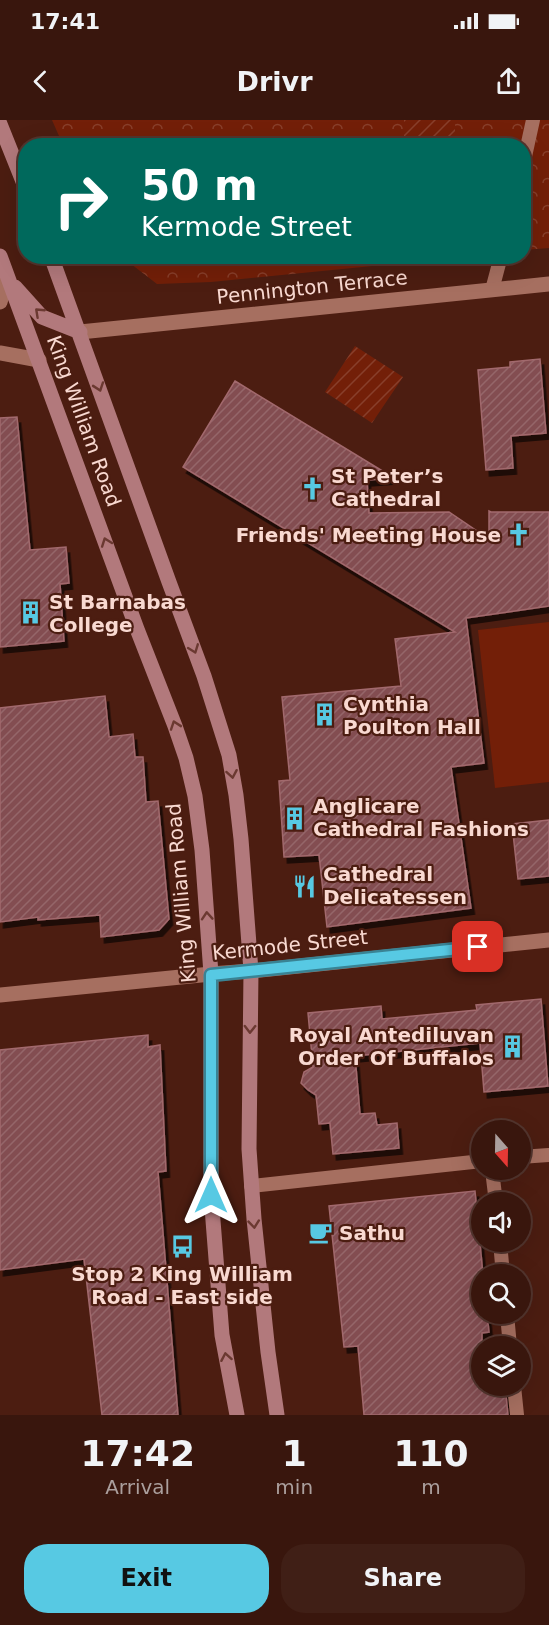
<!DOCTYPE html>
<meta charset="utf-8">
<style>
body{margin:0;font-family:"DejaVu Sans",sans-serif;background:#401f16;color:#f1f3f6;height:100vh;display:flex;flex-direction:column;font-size:22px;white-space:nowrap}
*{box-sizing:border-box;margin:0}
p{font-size:20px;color:#ab9f9d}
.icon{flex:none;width:33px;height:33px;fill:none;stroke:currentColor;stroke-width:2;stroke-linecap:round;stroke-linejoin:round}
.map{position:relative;height:1295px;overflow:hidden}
.panel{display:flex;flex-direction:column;background:#39160d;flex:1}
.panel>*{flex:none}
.guide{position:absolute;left:18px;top:18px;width:513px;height:126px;border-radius:24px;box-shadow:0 6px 24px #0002,0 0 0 2px #53352e;background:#00695c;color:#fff;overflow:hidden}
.needle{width:39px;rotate:160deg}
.buttons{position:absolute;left:471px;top:1000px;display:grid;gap:12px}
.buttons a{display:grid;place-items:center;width:60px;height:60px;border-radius:50%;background:#39160d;box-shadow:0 6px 24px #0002,0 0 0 2px #53352e;font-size:30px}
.pin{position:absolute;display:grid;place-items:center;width:51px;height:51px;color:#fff;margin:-26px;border-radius:12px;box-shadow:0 3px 9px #0006}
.me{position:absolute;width:66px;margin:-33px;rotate:0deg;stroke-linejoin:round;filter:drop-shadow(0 0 4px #0008)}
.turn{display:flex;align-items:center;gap:21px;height:126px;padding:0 24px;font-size:27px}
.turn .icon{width:78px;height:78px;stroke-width:2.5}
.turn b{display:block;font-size:42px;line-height:51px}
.eta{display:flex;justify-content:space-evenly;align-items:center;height:102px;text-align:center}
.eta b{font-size:36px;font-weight:600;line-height:42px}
.button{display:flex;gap:12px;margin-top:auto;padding:12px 24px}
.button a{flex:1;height:69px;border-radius:24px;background:#57c9e3;color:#111;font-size:24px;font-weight:600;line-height:69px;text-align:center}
.button a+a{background:#401f16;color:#f1f3f6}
.status{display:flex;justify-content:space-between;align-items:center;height:42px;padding:0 30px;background:#39160d;direction:ltr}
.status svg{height:16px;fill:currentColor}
header{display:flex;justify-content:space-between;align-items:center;height:78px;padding:0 24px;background:#39160d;font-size:27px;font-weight:600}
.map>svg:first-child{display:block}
.park{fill:url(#park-crowns)}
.garden{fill:url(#garden-furrows)}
.pitch{fill:#731f08}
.building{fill:url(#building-hatch);stroke:#a2696d;stroke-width:1.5;filter:url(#shadow)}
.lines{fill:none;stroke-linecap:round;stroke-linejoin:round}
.service{stroke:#a66f60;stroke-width:14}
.minor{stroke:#a66f60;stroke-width:15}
.tertiary{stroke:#a66f60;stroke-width:15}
.secondary{stroke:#b2797c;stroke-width:15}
.oneway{stroke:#6b3931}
.route-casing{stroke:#398394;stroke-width:15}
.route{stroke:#57c9e3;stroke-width:10}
.labels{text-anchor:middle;stroke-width:4.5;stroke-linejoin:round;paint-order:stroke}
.street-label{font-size:20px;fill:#f9d9d1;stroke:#4c1d11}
.poi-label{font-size:20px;font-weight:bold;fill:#f9d9d1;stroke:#4c1d11;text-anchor:start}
</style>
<div class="status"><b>17:41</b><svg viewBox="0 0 49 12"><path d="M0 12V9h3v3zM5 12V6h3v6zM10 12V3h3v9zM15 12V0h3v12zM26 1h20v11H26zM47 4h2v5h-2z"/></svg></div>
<header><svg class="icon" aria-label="back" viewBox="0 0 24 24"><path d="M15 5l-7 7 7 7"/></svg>Drivr<svg class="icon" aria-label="share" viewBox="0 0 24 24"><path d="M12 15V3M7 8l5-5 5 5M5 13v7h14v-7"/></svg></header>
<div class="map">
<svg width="549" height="1295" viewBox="0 0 549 1295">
<defs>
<pattern id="park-crowns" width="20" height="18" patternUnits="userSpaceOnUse" patternTransform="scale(1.5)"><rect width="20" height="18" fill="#731f08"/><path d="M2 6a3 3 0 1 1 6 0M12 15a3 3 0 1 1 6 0" fill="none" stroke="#883f2b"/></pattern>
<pattern id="garden-furrows" width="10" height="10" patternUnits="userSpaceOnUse" patternTransform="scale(1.5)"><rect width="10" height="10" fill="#731f08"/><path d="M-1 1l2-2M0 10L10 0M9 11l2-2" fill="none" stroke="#883f2b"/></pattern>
<pattern id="building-hatch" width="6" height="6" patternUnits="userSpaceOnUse" patternTransform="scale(1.5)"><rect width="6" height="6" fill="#834d51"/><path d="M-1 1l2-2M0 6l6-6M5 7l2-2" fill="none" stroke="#956669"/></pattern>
<filter id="shadow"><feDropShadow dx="3.5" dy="6" stdDeviation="0" flood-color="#0009"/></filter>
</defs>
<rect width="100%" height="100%" fill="#4c1d11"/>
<!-- park -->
<path class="park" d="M52,0H549V128L524,130V26L63,25Z
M122,137H463L211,162L157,164Z"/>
<!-- garden -->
<path class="garden" d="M404,0H455V25H404Z
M355,226L403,257L372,303L325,272Z"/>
<!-- pitch -->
<path class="pitch" d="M549,502V662L495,668L478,510Z"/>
<!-- building -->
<path class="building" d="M540,239L546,313L511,316L513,348L486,350L478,250L510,247V242Z
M235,261L394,358L367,360L369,393L449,392L489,419V391L491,392H549V486L466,498L484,643L451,647L471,788L327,807L319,735L284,737L279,661L290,660L282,577L401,566L395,519L455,512L183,347Z
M17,297L30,430L66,427L69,463L60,464L64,521L0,527V298Z
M105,576L109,617L133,614L135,637H143L146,682L158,681L169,799L159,810L101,817L100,795L38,800V797L0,802V588Z
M549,700V756L518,759L512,704Z
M541,879L548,966L484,972L480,923L355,936L360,994L375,993L377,1005L397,1003L399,1028L333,1034L330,1003L319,1004L316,975L308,970L301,963L304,952L313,947L308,893L381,886L382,899L477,890L476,885Z
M148,915V927L160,925L166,1051L158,1052L178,1295H102L84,1139L0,1150V930Z
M475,1071L483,1155H482V1194H487L489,1212L482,1213V1266H505L508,1295H364L358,1226L344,1227L329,1086Z"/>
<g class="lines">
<!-- service -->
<path class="service" d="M524,41L533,0
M492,170L501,136
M520,1037L549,1035
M492,1050L496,1083
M251,1066L482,1041
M500,1122L503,1155
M507,1194L510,1227
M514,1266L517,1295"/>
<!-- minor -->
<path class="minor" d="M0,182L3,172L0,144
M80,212L549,164
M0,233L39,240
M251,851L549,820
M0,875L211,854"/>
<!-- tertiary -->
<path class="tertiary" d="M211,854L251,851"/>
<!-- secondary -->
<path class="secondary" d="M0,4L26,69
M0,136L137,509L175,606L186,638L195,676L202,730L211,854V1075L222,1215L237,1295
M51,136L169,462L204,556L229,635L236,675L241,719L251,851L249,1029L254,1099L268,1232L277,1295
M15,167L42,197L80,212"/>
</g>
<!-- one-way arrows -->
<defs><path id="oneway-chevron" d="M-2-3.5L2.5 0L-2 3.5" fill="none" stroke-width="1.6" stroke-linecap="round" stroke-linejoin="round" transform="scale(1.5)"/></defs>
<g class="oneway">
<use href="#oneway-chevron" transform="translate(39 192) rotate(-137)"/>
<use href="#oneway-chevron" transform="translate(99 267) rotate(71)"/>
<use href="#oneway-chevron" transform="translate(106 422) rotate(-110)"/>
<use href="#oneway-chevron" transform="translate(194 529) rotate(69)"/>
<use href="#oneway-chevron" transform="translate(175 605) rotate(-109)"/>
<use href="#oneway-chevron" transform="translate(232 654) rotate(80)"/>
<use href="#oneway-chevron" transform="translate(207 796) rotate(-94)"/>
<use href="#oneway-chevron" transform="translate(250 909) rotate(91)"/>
<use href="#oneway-chevron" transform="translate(254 1104) rotate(84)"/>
<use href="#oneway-chevron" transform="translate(226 1237) rotate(-100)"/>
</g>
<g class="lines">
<defs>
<path id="route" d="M211,1075V855L478,827"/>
</defs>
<!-- route casing -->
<use href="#route" class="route-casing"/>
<!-- route -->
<use href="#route" class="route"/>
</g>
<!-- icons -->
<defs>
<symbol id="church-bare" viewBox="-9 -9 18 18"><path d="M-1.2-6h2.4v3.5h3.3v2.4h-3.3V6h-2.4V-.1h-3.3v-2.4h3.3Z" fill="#57c9e3" stroke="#4c1d11" stroke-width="2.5" paint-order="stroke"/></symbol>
<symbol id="building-bare" viewBox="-9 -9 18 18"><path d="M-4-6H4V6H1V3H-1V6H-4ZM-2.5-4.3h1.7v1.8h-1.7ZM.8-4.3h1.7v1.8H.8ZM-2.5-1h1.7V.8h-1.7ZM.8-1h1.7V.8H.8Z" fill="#57c9e3" stroke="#4c1d11" stroke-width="2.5" paint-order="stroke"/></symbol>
<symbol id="restaurant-bare" viewBox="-9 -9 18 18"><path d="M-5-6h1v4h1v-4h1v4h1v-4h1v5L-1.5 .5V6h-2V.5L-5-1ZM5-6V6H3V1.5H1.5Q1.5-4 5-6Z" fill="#57c9e3" stroke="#4c1d11" stroke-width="2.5" paint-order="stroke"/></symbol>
<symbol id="cafe-bare" viewBox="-9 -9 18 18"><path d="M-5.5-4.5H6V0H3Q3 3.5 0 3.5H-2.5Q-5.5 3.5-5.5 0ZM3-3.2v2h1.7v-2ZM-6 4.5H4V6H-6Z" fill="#57c9e3" stroke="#4c1d11" stroke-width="2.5" paint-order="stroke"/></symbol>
<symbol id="bus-bare" viewBox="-9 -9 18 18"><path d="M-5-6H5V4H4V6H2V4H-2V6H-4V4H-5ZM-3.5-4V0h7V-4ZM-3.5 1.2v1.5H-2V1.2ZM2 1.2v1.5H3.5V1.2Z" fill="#57c9e3" stroke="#4c1d11" stroke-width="2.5" paint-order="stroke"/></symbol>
</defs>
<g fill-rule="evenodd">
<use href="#church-bare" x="296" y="352" width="33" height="33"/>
<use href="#church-bare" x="502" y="398" width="33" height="33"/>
<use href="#building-bare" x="14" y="476" width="33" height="33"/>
<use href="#building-bare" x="308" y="578" width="33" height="33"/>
<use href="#building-bare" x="278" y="682" width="33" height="33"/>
<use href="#restaurant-bare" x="288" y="750" width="33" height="33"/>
<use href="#building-bare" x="496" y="910" width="33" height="33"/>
<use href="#cafe-bare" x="304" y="1096" width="33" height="33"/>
<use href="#bus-bare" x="166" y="1110" width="33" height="33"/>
</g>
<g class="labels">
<!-- street labels -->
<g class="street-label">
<text transform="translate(312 167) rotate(-6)" y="7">Pennington Terrace</text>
<text transform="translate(84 301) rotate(70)" y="7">King William Road</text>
<text transform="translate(181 773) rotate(-95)" y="7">King William Road</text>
<text transform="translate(290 825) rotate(-6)" y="7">Kermode Street</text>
</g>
<!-- poi labels -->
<g class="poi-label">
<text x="331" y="363">St Peter’s<tspan x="331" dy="23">Cathedral</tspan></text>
<text x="501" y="422" text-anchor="end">Friends' Meeting House</text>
<text x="49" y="489">St Barnabas<tspan x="49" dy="23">College</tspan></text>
<text x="343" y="591">Cynthia<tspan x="343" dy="23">Poulton Hall</tspan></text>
<text x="313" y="693">Anglicare<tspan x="313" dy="23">Cathedral Fashions</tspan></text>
<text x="323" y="761">Cathedral<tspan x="323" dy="23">Delicatessen</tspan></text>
<text x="494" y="922" text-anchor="end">Royal Antediluvan<tspan x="494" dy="23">Order Of Buffalos</tspan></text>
<text x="339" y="1120">Sathu</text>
<text x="182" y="1161" text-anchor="middle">Stop 2 King William<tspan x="182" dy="23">Road - East side</tspan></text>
</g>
</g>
</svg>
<div class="buttons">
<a><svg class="needle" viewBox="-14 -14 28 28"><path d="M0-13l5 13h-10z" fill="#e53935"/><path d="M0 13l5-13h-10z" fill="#ab9f9d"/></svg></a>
<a><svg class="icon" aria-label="sound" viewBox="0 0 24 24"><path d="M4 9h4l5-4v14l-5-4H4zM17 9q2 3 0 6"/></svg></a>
<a><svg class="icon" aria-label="search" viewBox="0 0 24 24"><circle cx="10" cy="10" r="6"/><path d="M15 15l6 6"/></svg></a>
<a><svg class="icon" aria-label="layers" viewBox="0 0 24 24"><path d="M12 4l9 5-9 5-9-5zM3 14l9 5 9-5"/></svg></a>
</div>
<div class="pin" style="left:478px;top:827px;background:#d93025"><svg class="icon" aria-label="arrive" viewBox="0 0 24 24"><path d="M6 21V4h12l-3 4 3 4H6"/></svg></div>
<svg class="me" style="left:211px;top:1075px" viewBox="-20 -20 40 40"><path d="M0-17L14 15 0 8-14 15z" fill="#57c9e3" stroke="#fff" stroke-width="4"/></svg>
<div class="guide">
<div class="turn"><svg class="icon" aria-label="right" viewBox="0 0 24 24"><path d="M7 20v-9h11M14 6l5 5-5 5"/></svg><div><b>50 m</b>Kermode Street</div></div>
</div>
</div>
<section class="panel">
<div class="eta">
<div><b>17:42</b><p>Arrival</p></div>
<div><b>1</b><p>min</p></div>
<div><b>110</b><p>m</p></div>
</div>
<div class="button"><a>Exit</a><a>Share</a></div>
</section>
